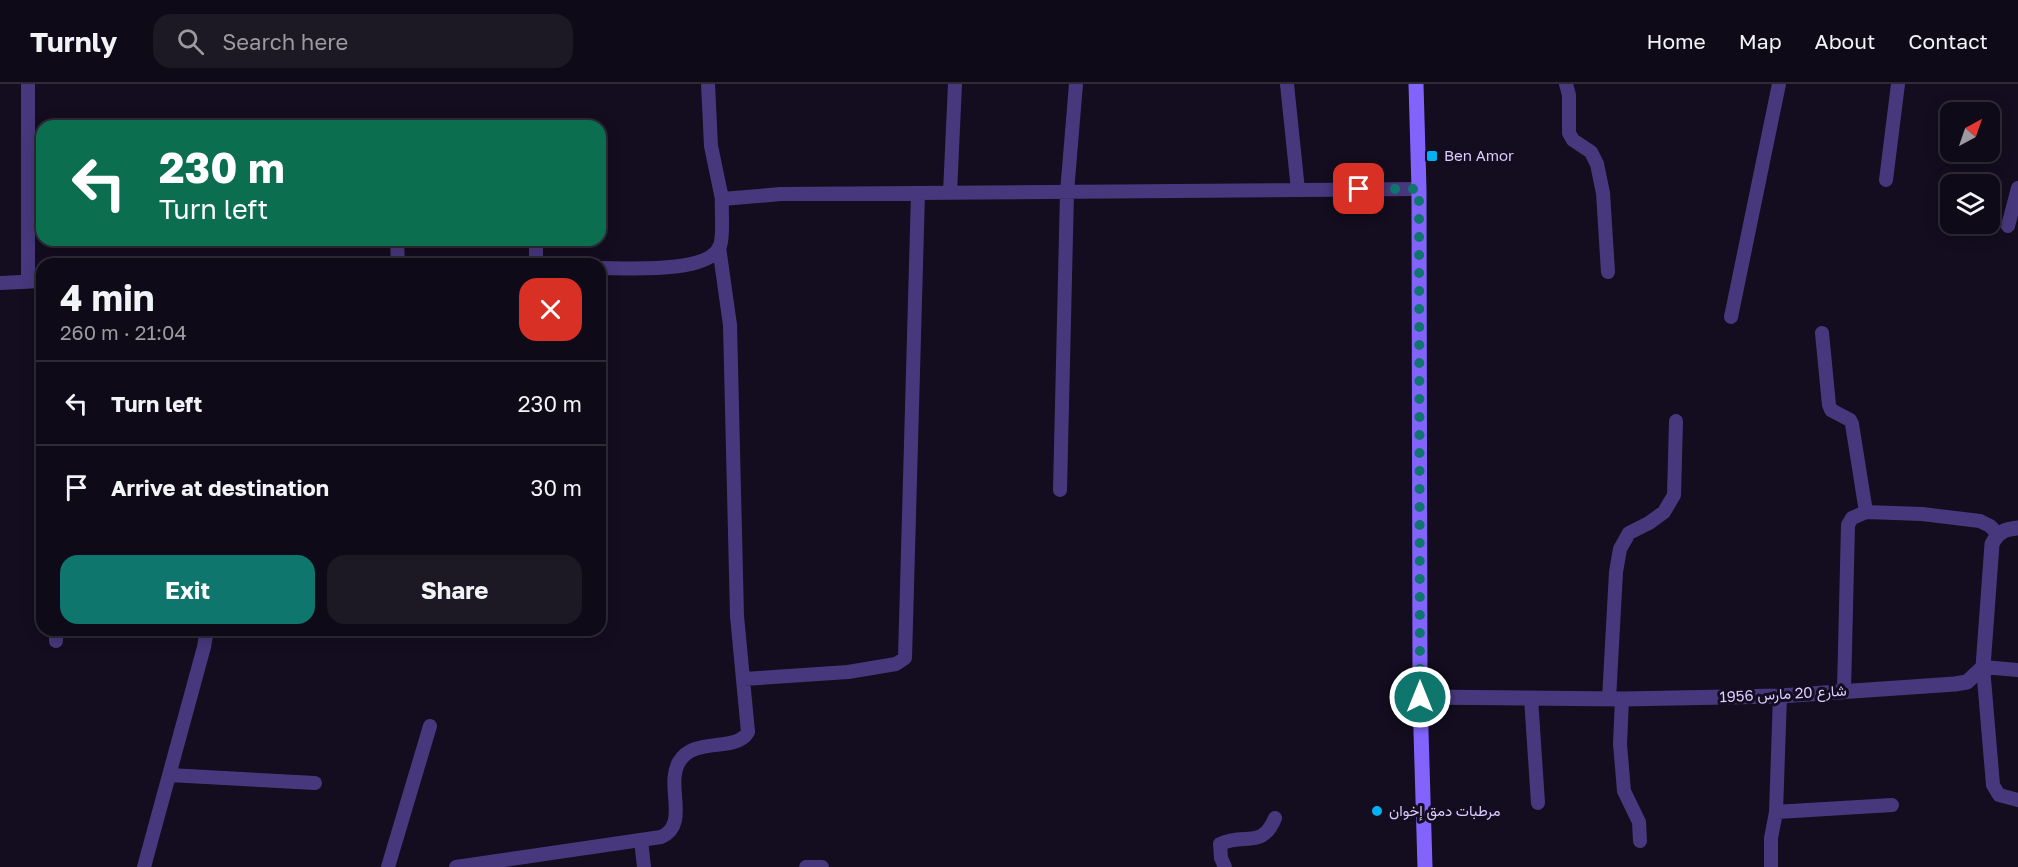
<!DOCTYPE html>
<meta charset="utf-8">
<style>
body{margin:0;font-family:"Golos Text",Vazirmatn,sans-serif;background:#1c1824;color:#f1f3f6;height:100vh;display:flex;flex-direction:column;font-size:22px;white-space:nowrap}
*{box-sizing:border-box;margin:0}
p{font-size:20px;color:#9b9aa1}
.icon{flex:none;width:33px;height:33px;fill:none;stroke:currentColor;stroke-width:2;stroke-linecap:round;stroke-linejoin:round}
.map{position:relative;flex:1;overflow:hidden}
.sheet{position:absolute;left:36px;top:174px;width:570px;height:378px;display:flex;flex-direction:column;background:#0e0a17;border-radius:18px;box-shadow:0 3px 15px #0003,0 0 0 2px #2e2b36}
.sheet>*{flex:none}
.top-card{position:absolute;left:36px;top:36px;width:570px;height:126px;border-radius:18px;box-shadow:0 3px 15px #0003,0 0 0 2px #2e2b36;background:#0b6e4f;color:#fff;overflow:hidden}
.needle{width:39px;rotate:40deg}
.controls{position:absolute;left:1940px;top:18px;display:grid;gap:12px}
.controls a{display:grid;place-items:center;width:60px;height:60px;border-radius:12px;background:#0e0a17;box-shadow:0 3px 15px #0003,0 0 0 2px #2e2b36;font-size:30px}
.pin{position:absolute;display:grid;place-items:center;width:51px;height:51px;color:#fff;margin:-26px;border-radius:12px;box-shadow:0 3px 9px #0006}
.me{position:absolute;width:66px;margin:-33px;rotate:0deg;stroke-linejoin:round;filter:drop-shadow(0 0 4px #0008)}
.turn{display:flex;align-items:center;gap:21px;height:126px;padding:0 24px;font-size:27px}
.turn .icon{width:78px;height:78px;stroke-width:2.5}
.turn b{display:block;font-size:42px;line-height:51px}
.round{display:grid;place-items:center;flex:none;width:63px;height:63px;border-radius:18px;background:#1c1824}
.head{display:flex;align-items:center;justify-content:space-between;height:102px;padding:0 24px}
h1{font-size:36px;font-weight:700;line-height:45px}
.primary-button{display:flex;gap:12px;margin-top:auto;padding:12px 24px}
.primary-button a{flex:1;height:69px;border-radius:18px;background:#0f766e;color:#fff;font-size:24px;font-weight:700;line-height:69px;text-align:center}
.primary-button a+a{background:#1c1824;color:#f1f3f6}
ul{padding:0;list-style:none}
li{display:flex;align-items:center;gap:18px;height:84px;padding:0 24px;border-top:2px solid #2e2b36}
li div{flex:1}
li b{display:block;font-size:22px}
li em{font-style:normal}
header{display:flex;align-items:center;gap:36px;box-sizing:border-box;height:84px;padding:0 30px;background:#0e0a17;border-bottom:2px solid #2e2b36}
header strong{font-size:28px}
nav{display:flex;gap:33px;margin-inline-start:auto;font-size:21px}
.search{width:420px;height:54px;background:#1c1824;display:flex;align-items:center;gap:15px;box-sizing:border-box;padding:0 21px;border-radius:18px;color:#9b9aa1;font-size:22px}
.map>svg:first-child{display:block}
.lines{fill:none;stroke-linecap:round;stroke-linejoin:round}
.minor{stroke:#47387d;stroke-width:14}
.tertiary{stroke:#47387d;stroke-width:15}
.secondary{stroke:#8264fd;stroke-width:15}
.route{stroke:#0f766e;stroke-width:10;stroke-dasharray:0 18}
.poi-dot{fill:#03b1f2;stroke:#130d1f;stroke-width:2}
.labels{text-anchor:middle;stroke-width:6;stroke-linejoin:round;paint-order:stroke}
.poi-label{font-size:15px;fill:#dacbfe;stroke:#130d1f;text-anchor:start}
.street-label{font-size:15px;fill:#dacbfe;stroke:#130d1f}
</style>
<header>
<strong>Turnly</strong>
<div class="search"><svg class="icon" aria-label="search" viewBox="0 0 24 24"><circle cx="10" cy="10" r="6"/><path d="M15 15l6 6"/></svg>Search here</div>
<nav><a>Home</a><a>Map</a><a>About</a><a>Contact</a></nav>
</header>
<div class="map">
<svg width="2018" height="783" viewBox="0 0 2018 783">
<rect width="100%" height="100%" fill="#130d1f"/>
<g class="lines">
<!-- minor -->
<path class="minor" d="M708,0L711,62L722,115
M1287,0L1298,106
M1566,0L1569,11V49L1573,56L1591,68L1597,80L1603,109L1608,188
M1886,96L1898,0
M950,109L955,0
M2008,142L2018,104
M397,156L398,180
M536,156V180
M600,184C627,184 709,190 720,162C724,151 721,128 722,115L781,110L1419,105
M28,198V0
M0,199L42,197
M1731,233L1779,0
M1822,249L1829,321L1831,326L1850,336L1852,340L1866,428
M1060,406L1067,108L1076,0
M56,557V546
M2018,586L1983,583L1993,701L1999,711L2018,716
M744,595L848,588L896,580L905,574L918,109
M1844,606L1848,441L1852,434L1866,428L1922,430L1980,437L1990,442L1998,450
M1531,614L1538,719
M1609,615L1616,488L1620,465L1629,449L1649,439L1664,428L1674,411L1676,337
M1622,615L1620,660L1624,707L1639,738L1640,757
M169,691L315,699
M1776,728L1892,721
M641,756L644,783
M144,783L204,563L207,546
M388,783L430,642
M456,783L661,753C690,741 665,701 679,678C694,652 736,669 748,648L737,532L730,241L719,163
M806,783H822
M1225,783L1221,774L1220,760C1245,748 1262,766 1275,734
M1771,783V754L1776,728L1780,612"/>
<!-- tertiary -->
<path class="tertiary" d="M1420,613L1622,615L1780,612L1955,600L1967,598L1983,583L1992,460C1998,448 2005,445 2018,444"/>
<!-- secondary -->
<path class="secondary" d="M1416,0L1419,105L1420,613L1425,783"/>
</g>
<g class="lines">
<!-- route -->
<path class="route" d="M1359,105H1419L1420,613"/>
</g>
<!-- markers -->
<g class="poi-dot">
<rect x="1426" y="66" width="12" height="12" rx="3"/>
<circle cx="1377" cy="727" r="6"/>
</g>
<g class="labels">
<!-- poi labels -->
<g class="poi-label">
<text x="1444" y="77">Ben Amor</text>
<text x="1389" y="732">مرطبات دمق إخوان</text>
</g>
<!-- street labels -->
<g class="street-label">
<text transform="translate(1783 610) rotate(-3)" y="5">شارع 20 مارس 1956</text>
</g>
</g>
</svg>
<div class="controls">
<a><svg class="needle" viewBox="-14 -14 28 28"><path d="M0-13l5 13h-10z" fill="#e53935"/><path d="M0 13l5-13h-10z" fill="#9b9aa1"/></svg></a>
<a><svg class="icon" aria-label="layers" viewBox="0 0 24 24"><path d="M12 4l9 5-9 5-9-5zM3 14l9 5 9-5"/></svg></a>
</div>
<div class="pin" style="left:1359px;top:105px;background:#d93025"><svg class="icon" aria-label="arrive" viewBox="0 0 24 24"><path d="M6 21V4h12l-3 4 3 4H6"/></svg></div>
<svg class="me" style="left:1420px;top:613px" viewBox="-20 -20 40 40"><circle r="17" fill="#0f766e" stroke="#fff" stroke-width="3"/><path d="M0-11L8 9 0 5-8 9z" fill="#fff"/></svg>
<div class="top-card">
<div class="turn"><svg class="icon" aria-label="left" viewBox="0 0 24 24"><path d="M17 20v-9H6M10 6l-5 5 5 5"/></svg><div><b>230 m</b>Turn left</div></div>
</div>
<section class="sheet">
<div class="head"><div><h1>4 min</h1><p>260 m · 21:04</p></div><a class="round" style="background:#d93025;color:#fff"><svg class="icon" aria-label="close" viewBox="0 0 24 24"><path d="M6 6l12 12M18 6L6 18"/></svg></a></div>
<ul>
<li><svg class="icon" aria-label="left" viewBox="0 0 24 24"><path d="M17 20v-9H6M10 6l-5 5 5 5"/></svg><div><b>Turn left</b></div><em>230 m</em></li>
<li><svg class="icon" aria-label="arrive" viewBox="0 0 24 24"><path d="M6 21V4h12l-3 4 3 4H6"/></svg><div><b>Arrive at destination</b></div><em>30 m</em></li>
</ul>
<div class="primary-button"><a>Exit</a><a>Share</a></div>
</section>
</div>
